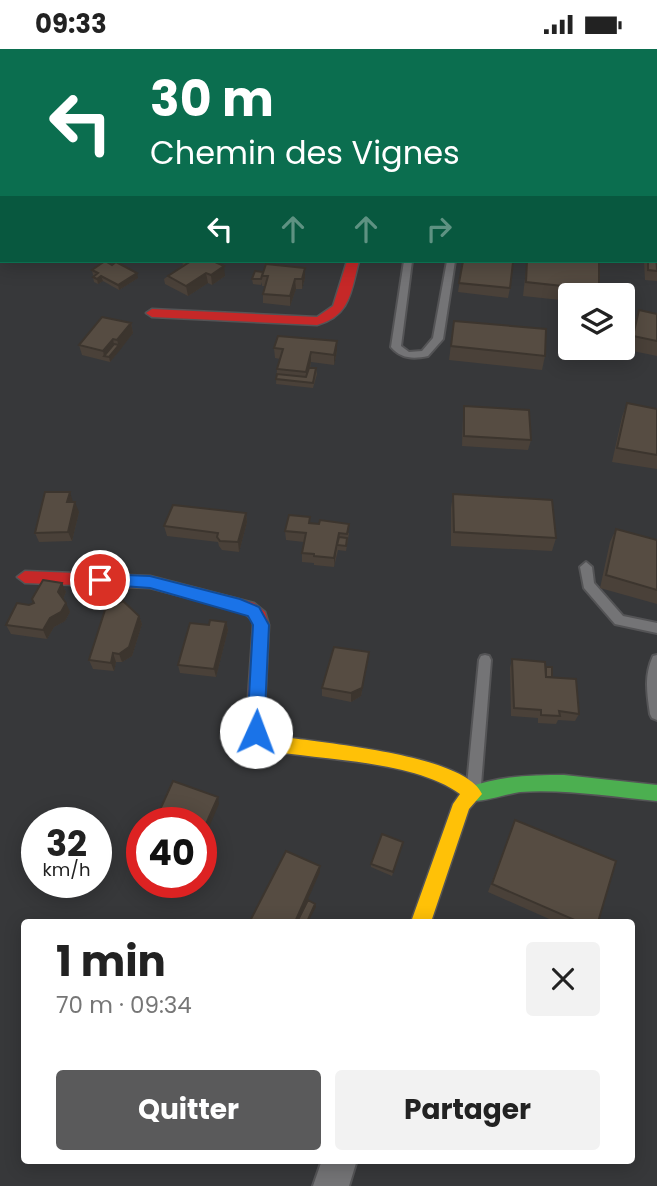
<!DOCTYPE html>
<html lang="fr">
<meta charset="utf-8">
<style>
body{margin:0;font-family:Poppins,sans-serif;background:#f2f2f2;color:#222;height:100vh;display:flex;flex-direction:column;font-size:26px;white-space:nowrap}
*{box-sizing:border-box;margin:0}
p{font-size:23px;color:#767676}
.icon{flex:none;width:38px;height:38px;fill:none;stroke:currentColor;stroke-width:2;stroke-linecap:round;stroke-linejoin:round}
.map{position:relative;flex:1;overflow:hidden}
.details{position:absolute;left:21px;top:870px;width:614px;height:245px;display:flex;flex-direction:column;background:#fff;border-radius:7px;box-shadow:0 4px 18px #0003}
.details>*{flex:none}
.top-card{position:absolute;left:0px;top:0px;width:658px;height:214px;box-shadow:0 4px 18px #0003;background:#0b6e4f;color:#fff;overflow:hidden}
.controls{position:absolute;left:558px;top:234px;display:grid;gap:14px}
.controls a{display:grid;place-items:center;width:77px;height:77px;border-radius:7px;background:#fff;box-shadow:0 4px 18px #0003;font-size:35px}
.speed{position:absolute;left:21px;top:758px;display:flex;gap:14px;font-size:35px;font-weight:700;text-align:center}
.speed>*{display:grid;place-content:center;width:91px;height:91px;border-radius:50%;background:#fff;box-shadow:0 4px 18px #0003;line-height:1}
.speed small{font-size:18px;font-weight:400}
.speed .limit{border:10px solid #d22;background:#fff;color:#111}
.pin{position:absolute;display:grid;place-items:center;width:60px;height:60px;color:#fff;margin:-30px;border:4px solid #fff;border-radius:50%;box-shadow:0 2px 7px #0007}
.me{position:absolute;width:77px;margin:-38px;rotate:2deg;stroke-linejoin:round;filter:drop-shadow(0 0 5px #0008)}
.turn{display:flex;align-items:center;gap:24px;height:147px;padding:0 35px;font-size:32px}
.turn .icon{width:91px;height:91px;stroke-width:2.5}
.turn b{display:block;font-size:49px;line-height:60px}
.lanes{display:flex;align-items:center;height:66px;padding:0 35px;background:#0003;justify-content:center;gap:35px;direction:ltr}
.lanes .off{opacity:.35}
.round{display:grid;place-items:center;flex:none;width:74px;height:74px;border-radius:7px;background:#f2f2f2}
.headline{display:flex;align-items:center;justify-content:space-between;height:119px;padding:0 35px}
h1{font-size:42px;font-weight:700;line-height:52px}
.action{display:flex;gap:14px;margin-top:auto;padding:14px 35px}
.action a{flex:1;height:80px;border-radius:7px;background:#5a5a5b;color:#fff;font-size:28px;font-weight:700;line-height:80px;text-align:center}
.action a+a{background:#f2f2f2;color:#222}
.status{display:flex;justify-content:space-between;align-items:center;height:49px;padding:0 35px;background:#fff;direction:ltr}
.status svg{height:19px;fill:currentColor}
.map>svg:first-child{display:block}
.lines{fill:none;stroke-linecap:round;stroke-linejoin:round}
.lane-casing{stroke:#545456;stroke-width:4}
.street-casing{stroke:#545456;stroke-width:4}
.fast-casing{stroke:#545456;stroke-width:3}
.slow-casing{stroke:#545456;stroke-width:3}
.jam-casing{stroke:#545456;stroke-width:3}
.lane{fill:#747476;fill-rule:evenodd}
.street{fill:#747476;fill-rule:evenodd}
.fast{fill:#4caf50;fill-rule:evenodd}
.slow{fill:#ffc107;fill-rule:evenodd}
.jam{fill:#c62828;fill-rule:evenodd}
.wall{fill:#4a4139}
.shaded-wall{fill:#3c352e}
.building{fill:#564c42;stroke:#3c352e;stroke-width:2}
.route{fill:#1a73e8;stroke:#114b97;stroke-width:2}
</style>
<div class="status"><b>09:33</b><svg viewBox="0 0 49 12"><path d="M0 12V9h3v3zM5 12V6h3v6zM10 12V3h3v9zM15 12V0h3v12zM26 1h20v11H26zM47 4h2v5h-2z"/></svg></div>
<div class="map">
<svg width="657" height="1137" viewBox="0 0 657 1137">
<rect width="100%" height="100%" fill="#37383a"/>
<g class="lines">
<defs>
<path id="lane" d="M72,0H78L71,2Z
M404,212H412L401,297L409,303L422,302L433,289L447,212H455L443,290L428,307C414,310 401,310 391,298Z
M586,513L592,518L594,534L623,567L657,574V584L615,575L584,539L580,518Z
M485,606L489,607L491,611L481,736L479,741L474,742L469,741L467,736L479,611L481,607Z
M657,606V671L652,669L650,665C647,644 644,627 653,607Z"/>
<path id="street" d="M411,0H425L410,2Z
M642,0H657V4L640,2Z
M656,37H657V45H656Z
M656,97L657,98V108L656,107Z
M322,1111H357L349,1137H313Z"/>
<path id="fast" d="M564,726L657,736V752C612,748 566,740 520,743C506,745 478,755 467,751L464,745L467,739C498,727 531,726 564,726Z"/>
<path id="slow" d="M263,685C307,693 463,703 482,745L469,760L431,873H411L453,755L460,745C414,711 319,711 263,701L257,699L254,693L257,687Z"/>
<path id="jam" d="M347,212H359C351,241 351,267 317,276L152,268L146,264L152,260L317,268L333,257Z
M25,522L150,527L254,554L265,563L269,576L264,677L272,693L269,699L263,701L257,699L246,678L253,576L252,571L243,563L150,539L25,534L17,528Z"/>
</defs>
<!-- lane casing -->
<use href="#lane" class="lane-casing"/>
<!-- street casing -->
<use href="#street" class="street-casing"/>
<!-- fast casing -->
<use href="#fast" class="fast-casing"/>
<!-- slow casing -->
<use href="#slow" class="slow-casing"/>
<!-- jam casing -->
<use href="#jam" class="jam-casing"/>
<!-- lane -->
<use href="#lane" class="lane"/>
<!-- street -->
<use href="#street" class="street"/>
<!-- fast -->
<use href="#fast" class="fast"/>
<!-- slow -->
<use href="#slow" class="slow"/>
<!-- jam -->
<use href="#jam" class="jam"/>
</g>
<!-- wall -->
<path class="wall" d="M484,0H525V2H484Z
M657,201V232L645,231L644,212H656Z
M182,212L225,227L212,236L208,234L188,247L165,235L164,230L183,216Z
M463,212L510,239L508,249L458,243Z
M527,212H582L599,241L598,247H570V252L523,247Z
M305,219V229L302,240H296L290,257L263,254V245L265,237H262V233L261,236L253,235L252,230L263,223Z
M92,221L138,229L119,241L103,232L98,235L94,233L93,228L94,227L93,226Z
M639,261L657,265V307L628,301L634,275Z
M454,272L545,307L542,321L449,311Z
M131,274L133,284L110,313L82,306L79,296Z
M274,299L337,302L334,316L311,313L310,319H316L317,325L313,339L276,335L277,320L280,310L275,309Z
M627,354L657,360V420L612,413L622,368Z
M464,357L531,391L528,401L462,397L463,367Z
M453,445L556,489L552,502L451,497V459Z
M73,453L79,463L72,492L39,493L35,484Z
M246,464L247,473L239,503L222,501L219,497L218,493L167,487L164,477Z
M310,474L349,484L346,502L338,501L334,518L314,516V514L302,513V504L304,493L286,491L285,482Z
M616,480L657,491V555L600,539L610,493Z
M62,534L66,543L63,550L70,563L65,572L54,578L47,590L11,585L6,576L29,556Z
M139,567L142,575L132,607L122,613H116L114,622L93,620L89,611Z
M226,573L228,581L216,628L180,624L178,616L209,576Z
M512,610L546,618L579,665L575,672L558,671L556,675L538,674V669L511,667L510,619Z
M368,611L361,647L351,653L322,647V639Z
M515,771L598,873H556L488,843Z
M402,796L392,827L371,818V815Z"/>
<!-- shaded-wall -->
<path class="shaded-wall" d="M506,0H525V2H502Z
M224,217L225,227L212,236L211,226Z
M305,219V229L302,240V230Z
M137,224L138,229L119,241L118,236Z
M206,224L208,234L188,247L186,237Z
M101,227L103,232L98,235L97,230Z
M295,230L296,240L290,257V247Z
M131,274L133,284L120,301L117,291Z
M113,290L115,300L119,296L120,301L110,313L109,308L104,307L105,312L103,302Z
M337,292V302L334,316V306Z
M311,303V313L306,333V323Z
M70,443L73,453L71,462L67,453Z
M75,453L79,463L72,492L68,483Z
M246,464L247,473L239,503L238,493Z
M339,484V493L337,496L334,518V509Z
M62,534L66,543L62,552L58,543Z
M66,554L70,563L65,572L54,578L47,590L43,581L50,569Z
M139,567L142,575L132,607L122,613L119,605Z
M226,573L228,581L216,628L214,620Z
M369,603L361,647L351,653V644Z
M113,604L116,613L114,622L111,614Z
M218,748L219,755L201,797V786Z
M320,817V823L298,873H295Z
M315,855L316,858L308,873H307Z"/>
<!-- building -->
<path class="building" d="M291,0H301L299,2L290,1Z
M547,0H640L642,2H546Z
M656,201L657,222L648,221V212H656Z
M105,212L112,216L116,213L137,224L118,236L101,227L97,230L93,228L98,224L92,221Z
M183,212H213L224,217L211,226L206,224L186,237L168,227L188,214Z
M463,212H500L513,213L510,239L459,234Z
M527,212H582L599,213V241L526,233Z
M266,215L305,219L302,230H295L290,247L263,245L268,227H262Z
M255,222L263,223L261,230H252Z
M639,261L657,265V292L633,287Z
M102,268L131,274L117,291L113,290L103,302L79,296Z
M454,272L546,280L545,307L451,297Z
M278,287L337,292L334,306L311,303L306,323L277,320L283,300L274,299Z
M114,295L119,296L109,308L104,307Z
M309,319H316L313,334L276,330L277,325L306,328Z
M627,354L657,360V406L617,399Z
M464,357L529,361L531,391L464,387Z
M45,443H70L67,453H75L68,483L35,484Z
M453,445L552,451L556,489L454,483Z
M173,456L246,464L238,493L220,492L217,488L218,484L164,477Z
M289,466L310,468L309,474L319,475L320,471L349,475L347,485L339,484L334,509L314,507V505L302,504L306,484L285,482Z
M616,480L657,491V541L606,526Z
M339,488L347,489L346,497L337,496Z
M43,531L62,534L58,543L66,554L61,563L50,569L43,581L6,576L17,554L29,556L34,554L32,550Z
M123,552L139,567L129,598L119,605L113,604L111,614L89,611L105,561Z
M210,571L226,573L214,620L178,616L190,574L209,576Z
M334,598L369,603L362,639L351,644L322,639Z
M512,610L545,613L546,628L576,630L579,665L559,662L560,667L541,666V661L514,659Z
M546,618H552V628H546Z
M173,732L218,748L201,786V774H154Z
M515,771L616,812L598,873H579L492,835Z
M382,785L403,793L393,823L371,815Z
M286,802L320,817L295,873H252L250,872Z
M308,851L315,855L307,873H297Z"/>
<!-- route -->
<path class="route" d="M100,525L150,527L240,550L259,558L269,576L264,683L262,689L256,691L250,689L247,683L253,576L248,567L150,539L95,535L93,531Z"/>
</svg>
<div class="controls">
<a><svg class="icon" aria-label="layers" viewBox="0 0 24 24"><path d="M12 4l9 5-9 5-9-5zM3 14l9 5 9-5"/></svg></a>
</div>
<div class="speed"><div>32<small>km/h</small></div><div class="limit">40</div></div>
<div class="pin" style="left:100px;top:531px;background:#d93025"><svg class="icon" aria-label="arrive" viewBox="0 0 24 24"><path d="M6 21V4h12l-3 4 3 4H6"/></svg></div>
<svg class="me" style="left:256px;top:683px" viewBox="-20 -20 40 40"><circle r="19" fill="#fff"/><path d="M0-13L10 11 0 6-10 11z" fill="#1a73e8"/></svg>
<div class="top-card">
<div class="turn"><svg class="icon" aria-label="left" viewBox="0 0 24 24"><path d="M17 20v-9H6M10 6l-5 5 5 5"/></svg><div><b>30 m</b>Chemin des Vignes</div></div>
<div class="lanes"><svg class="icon" aria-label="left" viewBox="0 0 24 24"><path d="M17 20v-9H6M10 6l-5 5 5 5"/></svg><svg class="icon off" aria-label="ahead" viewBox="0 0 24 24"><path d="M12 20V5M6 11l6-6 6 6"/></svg><svg class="icon off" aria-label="ahead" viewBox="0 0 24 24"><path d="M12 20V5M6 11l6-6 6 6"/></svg><svg class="icon off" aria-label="right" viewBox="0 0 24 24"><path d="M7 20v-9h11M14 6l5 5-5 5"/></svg></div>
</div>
<section class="details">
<div class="headline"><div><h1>1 min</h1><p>70 m · 09:34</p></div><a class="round"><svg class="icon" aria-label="close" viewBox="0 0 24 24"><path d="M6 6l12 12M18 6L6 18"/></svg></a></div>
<div class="action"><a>Quitter</a><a>Partager</a></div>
</section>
</div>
